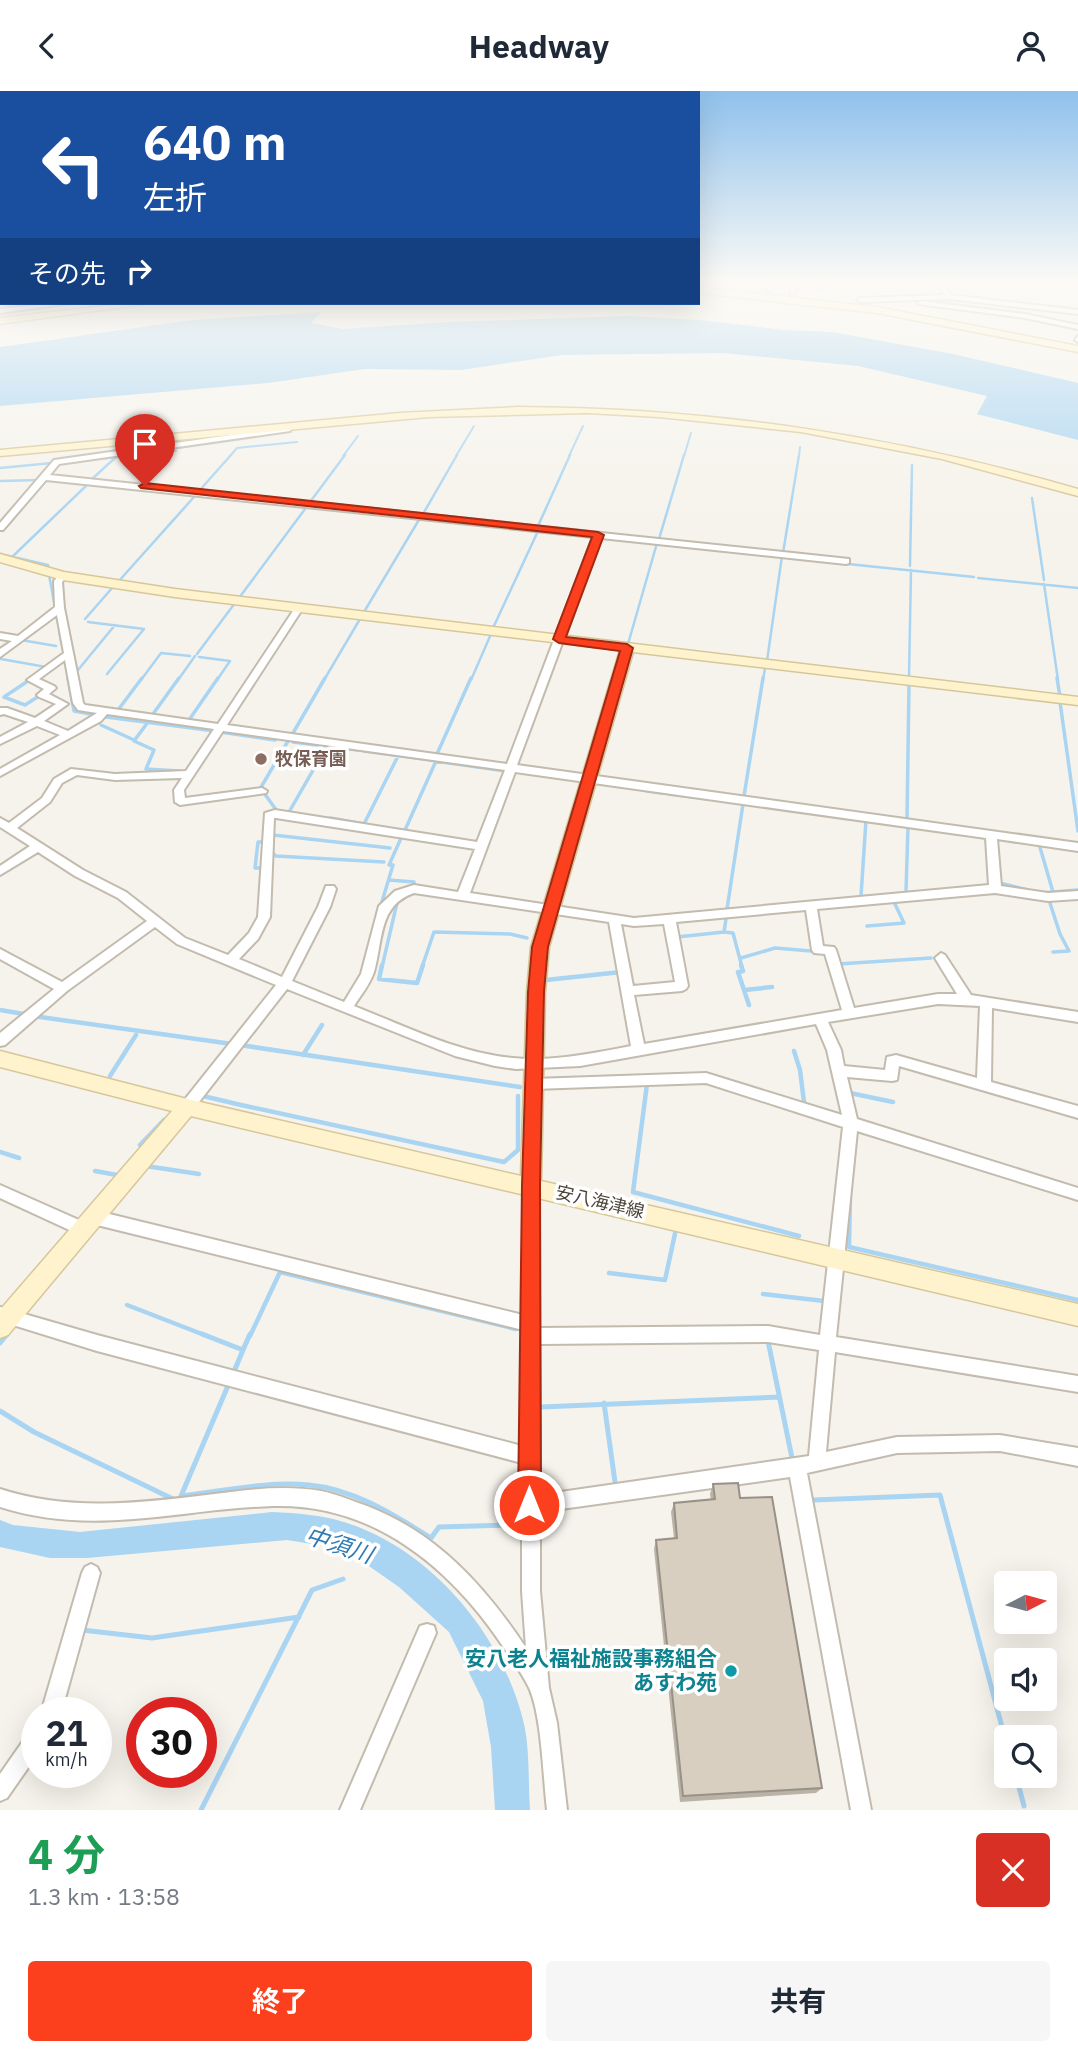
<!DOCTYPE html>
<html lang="ja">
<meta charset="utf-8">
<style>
body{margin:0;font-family:"IBM Plex Sans","Noto Sans JP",sans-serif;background:#f6f6f7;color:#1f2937;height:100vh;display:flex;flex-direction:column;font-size:26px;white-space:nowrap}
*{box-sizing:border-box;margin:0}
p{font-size:23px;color:#747a83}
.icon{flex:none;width:38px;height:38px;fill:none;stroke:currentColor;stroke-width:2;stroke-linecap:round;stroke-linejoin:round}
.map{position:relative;height:1719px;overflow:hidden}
.drawer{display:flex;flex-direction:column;background:#fff;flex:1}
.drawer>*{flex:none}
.hud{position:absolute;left:0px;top:0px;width:700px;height:214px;box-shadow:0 7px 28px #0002;background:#1a4fa0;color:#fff;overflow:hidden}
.needle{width:46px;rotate:84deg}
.fabs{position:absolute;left:994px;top:1480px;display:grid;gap:14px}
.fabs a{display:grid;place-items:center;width:63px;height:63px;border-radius:7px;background:#fff;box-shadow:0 7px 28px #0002;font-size:35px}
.speed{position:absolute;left:21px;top:1606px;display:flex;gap:14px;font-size:35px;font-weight:700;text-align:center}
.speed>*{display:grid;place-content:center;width:91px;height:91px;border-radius:50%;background:#fff;box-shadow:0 7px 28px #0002;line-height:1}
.speed small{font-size:18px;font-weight:400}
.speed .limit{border:10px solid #d22;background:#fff;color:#111}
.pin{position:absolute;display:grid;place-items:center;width:60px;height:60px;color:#fff;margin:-72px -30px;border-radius:50% 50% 50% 0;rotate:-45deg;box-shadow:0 0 7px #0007}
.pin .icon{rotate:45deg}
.me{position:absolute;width:77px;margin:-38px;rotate:0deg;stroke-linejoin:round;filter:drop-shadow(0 0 5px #0008)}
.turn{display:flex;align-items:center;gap:24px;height:147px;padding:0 28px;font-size:32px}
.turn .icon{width:91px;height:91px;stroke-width:2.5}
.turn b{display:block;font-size:49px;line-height:60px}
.then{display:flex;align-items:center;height:66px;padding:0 28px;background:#0003;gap:14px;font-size:26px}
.round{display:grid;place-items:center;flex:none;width:74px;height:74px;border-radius:7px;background:#f6f6f7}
.overview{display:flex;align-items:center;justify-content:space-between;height:119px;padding:0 28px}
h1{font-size:42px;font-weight:700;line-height:52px;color:#1e9e55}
.button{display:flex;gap:14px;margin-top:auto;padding:14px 28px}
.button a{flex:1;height:80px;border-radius:7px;background:#fc3f1d;color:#fff;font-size:28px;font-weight:700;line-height:80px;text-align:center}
.button a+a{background:#f6f6f7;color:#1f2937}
header{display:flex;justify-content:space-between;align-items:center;height:91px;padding:0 28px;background:#fff;font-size:32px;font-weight:700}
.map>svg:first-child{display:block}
.water{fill:#a9d4f2}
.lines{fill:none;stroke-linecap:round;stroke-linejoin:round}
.stream-far4{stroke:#a9d4f2;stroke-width:2}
.stream-far3{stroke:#a9d4f2;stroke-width:2.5}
.stream-far2{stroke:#a9d4f2;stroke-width:3.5}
.stream-far1{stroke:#a9d4f2;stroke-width:4.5}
.stream{stroke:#a9d4f2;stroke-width:5}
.street-casing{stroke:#c2bbae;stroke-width:4}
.secondary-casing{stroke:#d6c79b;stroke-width:3}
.street{fill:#fff;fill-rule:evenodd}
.secondary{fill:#fff3cd;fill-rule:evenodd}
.wall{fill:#bab2a6}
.building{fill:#d8cfc1;stroke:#979187;stroke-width:2}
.route{fill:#fc3f1d;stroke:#a42913;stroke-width:2}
.education-dot{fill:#8d6e63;stroke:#fff;stroke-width:2.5}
.culture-dot{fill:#0f9aa8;stroke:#fff;stroke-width:2.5}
.labels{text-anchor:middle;stroke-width:7;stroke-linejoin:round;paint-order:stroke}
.education-label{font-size:18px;font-weight:bold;fill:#785e54;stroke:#fff;text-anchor:start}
.street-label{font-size:18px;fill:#4b4439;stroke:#fff}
.near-culture-label{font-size:21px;font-weight:bold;fill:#0d838f;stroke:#fff;text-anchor:end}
.near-water-label{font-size:23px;font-style:italic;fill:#2e7ab2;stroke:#fff}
</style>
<header><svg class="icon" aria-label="back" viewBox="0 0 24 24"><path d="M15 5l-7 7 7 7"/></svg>Headway<svg class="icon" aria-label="person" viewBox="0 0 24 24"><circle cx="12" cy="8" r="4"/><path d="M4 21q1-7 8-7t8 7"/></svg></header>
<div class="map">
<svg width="1078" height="1719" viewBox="0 0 1078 1719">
<rect width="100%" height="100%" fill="#f6f3ec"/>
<!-- water -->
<path class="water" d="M321,221L311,232L343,238L449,231L628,225L700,229L784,239L832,241L953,263L1078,292V349L977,323L987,305L858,275L723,262L562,264L461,279L365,278L268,292L0,315V256L192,229Z
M272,1421C297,1422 323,1424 347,1432C433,1460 504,1546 524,1633C530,1660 528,1691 530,1719H495L491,1656L483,1610L449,1541L399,1496L366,1473L331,1456L287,1449L87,1467H50L0,1456V1429L13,1434L80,1441Z"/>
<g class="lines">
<!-- stream-far4 -->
<path class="stream-far4" d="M123,365L176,360
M230,365L237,357L297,351
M343,365L358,345
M456,365L474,335
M569,365L583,335
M684,365L691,342
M799,365L800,356"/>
<!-- stream-far3 -->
<path class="stream-far3" d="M116,366L141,364
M68,371L116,366L92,388
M0,377L52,372
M0,390L39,389
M199,400L231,364
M1032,407L1044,489
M310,411L345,364
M423,423L457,364
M0,432L8,423
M538,435L570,364
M659,448L684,364
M783,462L799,364
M0,463L48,474L49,479
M12,466L87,394
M848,473L974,486
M910,475L912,374
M49,484L55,516
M978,487L1078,497
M118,491L194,406
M1044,493L1058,589
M239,507L305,418
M56,521L59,537
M364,521L420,427
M85,528L113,496
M88,531L144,538L107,583
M493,537L538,440
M59,540L64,564
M21,549L56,555
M628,553L657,452
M197,563L235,512
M199,566L230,570L217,589
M1,568L46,576
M65,569L68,589
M767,570L782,465
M78,579L115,534
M909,586L911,479
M141,589L161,562L190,565
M178,589L195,565
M324,589L360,528
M471,589L491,543
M763,589L765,577"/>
<!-- stream-far2 -->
<path class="stream-far2" d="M68,587L74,620L96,624
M1057,587L1060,606
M28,590L4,606L25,614L39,605
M1060,611L1078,740
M118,619L142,587
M153,623L179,587
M106,626L215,640
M189,629L218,587
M148,631L134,650L154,659L146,678L179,680
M101,634L134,649
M220,641L275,649
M293,642L325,587
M293,651L358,659
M364,660L431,669
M437,663L471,587
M435,670L506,680
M260,698L288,650
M647,700L662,702
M264,702L277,720
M669,703L709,708
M744,705L763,587
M289,721L327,655
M330,727L364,733L398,665
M907,728L909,594
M273,737L274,727
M405,739L436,670
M273,744L390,757
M1039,753L1053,801L1078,799
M272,762L276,765L384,771
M262,777H255L258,751H263
M389,789L414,791V795
M1000,792L1028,799
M906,800L908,735
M1043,802L1053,801
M861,805L866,729
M1049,809L1060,843L1069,860L1053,861
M381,814L393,774H389L402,745
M727,818L743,713
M867,835L904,832L894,811
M724,841L733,842L742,876
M677,846L724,841L726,828
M741,867L775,857L811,860
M838,873L931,867
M382,876L397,812
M422,876L434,841L510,843L527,847"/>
<!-- stream-far1 -->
<path class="stream-far1" d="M382,874L379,888L417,892L423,874
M741,874L743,880L738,881L749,914
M546,889L621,881
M745,899L772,896
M0,919L24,923
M33,925L232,953
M240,954L520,996
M794,960L800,979L804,1011
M303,964L322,934
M110,985L136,944
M647,993L633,1101L799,1145
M203,1002V1005L241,1014L504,1071L518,1059V1005
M850,1002L893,1011
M140,1054L164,1029
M0,1061L19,1067
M146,1075L199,1083
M95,1080L117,1084
M850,1103L849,1156L1078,1209
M609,1182L665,1189L676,1138
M763,1203L824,1210
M127,1214L207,1245
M6,1245L9,1241
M250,1245L280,1181L516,1238"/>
<!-- stream -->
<path class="stream" d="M202,1243L243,1259L250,1243
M768,1250L792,1367
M0,1252L7,1243
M233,1283L243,1259
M230,1290L181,1405C223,1400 267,1390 309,1394C354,1398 394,1424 431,1447L439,1436L510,1434L513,1397
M604,1312L615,1391
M541,1316L779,1306
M0,1320L34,1341L173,1408
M814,1409L940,1404L1006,1651
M82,1539L152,1547L299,1526
M1016,1685L1024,1715
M201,1719L312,1499L343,1488"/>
<defs>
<path id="street" d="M698,191L720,194L723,196L720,198L698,195Z
M770,191H776L771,199H767Z
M794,191H800L794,202H790Z
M819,191H825L819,199L816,197Z
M934,191H940L951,204L1078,219V223L949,208L860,211L857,209L860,207L945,204Z
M0,208H2V212H0Z
M920,210L1025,223L1078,234V238L1025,227L918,213Z
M56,212H73L0,222V218Z
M1078,245V251L1075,249Z
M287,336L291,338L290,340L59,373L50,384L849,468V472L846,473L601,447L517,674L1078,752V760L997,748L1001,795L1048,802L1078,800V808L1048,810L995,802L817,818L823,855L834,856L836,859L854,917L938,903H957L935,867L941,862L945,864L971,904L1078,921V931L992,917L991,991L1078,1015V1027L899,975L897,989L892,990L847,986L857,1028L1078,1097V1109L857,1040L836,1246L1078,1285V1301L835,1261L826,1361L897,1346L1000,1344L1078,1357V1375L1000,1360L897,1362L807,1382L871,1719H851L790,1386L540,1421V1500L549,1597L557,1632L567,1719H547C543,1686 542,1629 530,1599C523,1583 511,1568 502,1554C449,1475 372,1412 273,1415C179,1418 93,1446 0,1416V1398C76,1423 154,1410 231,1401C261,1397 292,1395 321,1400C337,1403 352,1410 367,1415C437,1442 485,1495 526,1557L522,1500V1419L520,1414L522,1409V1372L97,1260L0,1230V1216L97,1244L522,1355L523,1239L93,1133L88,1131L86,1126L88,1121L93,1119L523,1224L524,1094L526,1090L531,1088L536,1090L538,1094L539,1237L768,1235L820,1244L843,1036L706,992L534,998L529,997L527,993L529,989L534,988L706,982L842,1024L827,959L816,933L580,975L516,978L495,975L455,965L287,898L192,1020L187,1022L182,1020L180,1016L182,1012L276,894L177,853L155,836L67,900L5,954L0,955V942L54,898L0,868V858L62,891L147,830L118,807L75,785L38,761L0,784V775L30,755L0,736V727L9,732L42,707L54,688L71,678L115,683L186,680L214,638L107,623L101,630L0,685V678L60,644L37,635L0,653V646L28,631L4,623L0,624V617H7L35,627L56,613L39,606L37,604L44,598L27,589L64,562L57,524L0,566V558L12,550L0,548V542L18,545L55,516L54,490L60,483L67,485L62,491L64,517L83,612L85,614L218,633L295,517L299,514L303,517L227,634L507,673L593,446L46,389L3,439H0V432L54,369ZM65,569L73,612L78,619L97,622L68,640L44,630L68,613L49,603L56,597L54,595L39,588ZM223,640L505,679L477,751L275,719L265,722L258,826L249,842L228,864L185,847L126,801L83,779L17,737L50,711L62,692L77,684L115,689L182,687L174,699L175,711L180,714L266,702L267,700L262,697L185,707L184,699ZM515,681L986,747L989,794L634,827L470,802ZM274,727H276L475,758L458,801L414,794L395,800L379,815L361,883L344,911L292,890L330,816L336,798L334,795H326L318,816L282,886L239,868L258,848L270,826ZM414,802L609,831L631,955C594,962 551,971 513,967C458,962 405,935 354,915C361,904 370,893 374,881C383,850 378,814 414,802ZM806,819L812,859L814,862L825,863L842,919L644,953L634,904L682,900L686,898L688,895L676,831ZM621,833L634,835L664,833L675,891L633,895ZM938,913L980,915L977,987L896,964L887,966L885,979L844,975L841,959L828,931ZM768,1251L819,1259L809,1365L540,1404L539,1253Z
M0,1094L88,1133L90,1138L88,1143L83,1145L78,1143L0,1107Z
M91,1473L97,1476L100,1482L61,1622H41L82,1482L85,1476Z
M427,1533L434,1535L436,1542L360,1719H340L420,1535Z
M37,1637V1664L7,1707L0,1710V1683L30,1640Z"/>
<path id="secondary" d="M698,196L877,216L1078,255V261L877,222L698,202Z
M130,212H153L0,233V227Z
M518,316C712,317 892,344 1078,398V405L942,368L801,341L659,326L588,322L429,326L0,365V359L400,322Z
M0,463L64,481L175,498L1078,606V614L633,561L549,856L545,901L541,1090L1078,1213V1235L191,1025L8,1244L0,1247V1219L172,1020L0,976V960L187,1008L521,1085L527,901L531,856L620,559L175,506L63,489L0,471Z"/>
</defs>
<!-- street casing -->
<use href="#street" class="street-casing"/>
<!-- secondary casing -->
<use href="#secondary" class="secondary-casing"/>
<!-- street -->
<use href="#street" class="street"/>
<!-- secondary -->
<use href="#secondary" class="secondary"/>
</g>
<!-- wall -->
<path class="wall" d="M713,1393L740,1407L822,1697L816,1702L680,1711L654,1458L656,1449L674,1447L671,1421L674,1412L711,1409L710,1403Z"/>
<!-- building -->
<path class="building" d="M738,1392L740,1407L772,1406L822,1697L683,1705L656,1449L677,1447L674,1412L715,1408L713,1393Z"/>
<!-- sky -->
<linearGradient id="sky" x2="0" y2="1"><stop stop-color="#8fc1ec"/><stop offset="0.44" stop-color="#fbfaf6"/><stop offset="1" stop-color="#fbfaf6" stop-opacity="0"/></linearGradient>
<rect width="1078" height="431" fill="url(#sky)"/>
<!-- route -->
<path class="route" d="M145,392L598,441L604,444L566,546L627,553L633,557L548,856L544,901L540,1094L541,1414L537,1422L529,1425L521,1422L518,1414L522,1094L528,901L532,856L620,560L559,552L553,548L592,446L141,397L139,395Z"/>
<!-- markers -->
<circle class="education-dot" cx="261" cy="668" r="7"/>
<circle class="culture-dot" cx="731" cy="1580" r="7"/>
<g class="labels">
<!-- education labels -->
<g class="education-label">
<text x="275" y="674">牧保育園</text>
</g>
<!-- street labels -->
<g class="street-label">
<text transform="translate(600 1111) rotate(13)" y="6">安八海津線</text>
</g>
<!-- near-culture labels -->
<g class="near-culture-label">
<text x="717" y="1575">安八老人福祉施設事務組合<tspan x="717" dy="24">あすわ苑</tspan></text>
</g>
<!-- near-water labels -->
<g class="near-water-label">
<text transform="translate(339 1454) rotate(18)" y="8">中須川</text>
</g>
</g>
</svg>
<div class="fabs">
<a><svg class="needle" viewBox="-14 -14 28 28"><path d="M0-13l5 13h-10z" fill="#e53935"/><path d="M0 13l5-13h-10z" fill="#747a83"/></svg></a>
<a><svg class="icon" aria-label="sound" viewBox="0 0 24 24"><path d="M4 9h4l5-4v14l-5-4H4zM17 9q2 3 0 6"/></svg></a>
<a><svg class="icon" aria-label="search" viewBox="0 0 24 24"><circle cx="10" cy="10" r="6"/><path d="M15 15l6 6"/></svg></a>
</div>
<div class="speed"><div>21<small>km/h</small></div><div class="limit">30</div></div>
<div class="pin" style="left:145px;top:395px;background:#d93025"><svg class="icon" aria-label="arrive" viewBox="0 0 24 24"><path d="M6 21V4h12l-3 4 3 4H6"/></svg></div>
<svg class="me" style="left:529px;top:1414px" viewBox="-20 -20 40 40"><circle r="17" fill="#fc3f1d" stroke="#fff" stroke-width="3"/><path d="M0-11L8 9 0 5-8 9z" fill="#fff"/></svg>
<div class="hud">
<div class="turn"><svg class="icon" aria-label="left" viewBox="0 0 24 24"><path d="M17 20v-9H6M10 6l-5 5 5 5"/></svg><div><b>640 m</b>左折</div></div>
<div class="then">その先<svg class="icon" aria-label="right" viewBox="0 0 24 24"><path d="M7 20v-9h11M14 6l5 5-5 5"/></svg></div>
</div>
</div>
<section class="drawer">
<div class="overview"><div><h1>4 分</h1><p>1.3 km · 13:58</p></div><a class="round" style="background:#d93025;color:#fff"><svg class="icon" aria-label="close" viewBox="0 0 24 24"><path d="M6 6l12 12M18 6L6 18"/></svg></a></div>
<div class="button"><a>終了</a><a>共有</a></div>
</section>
